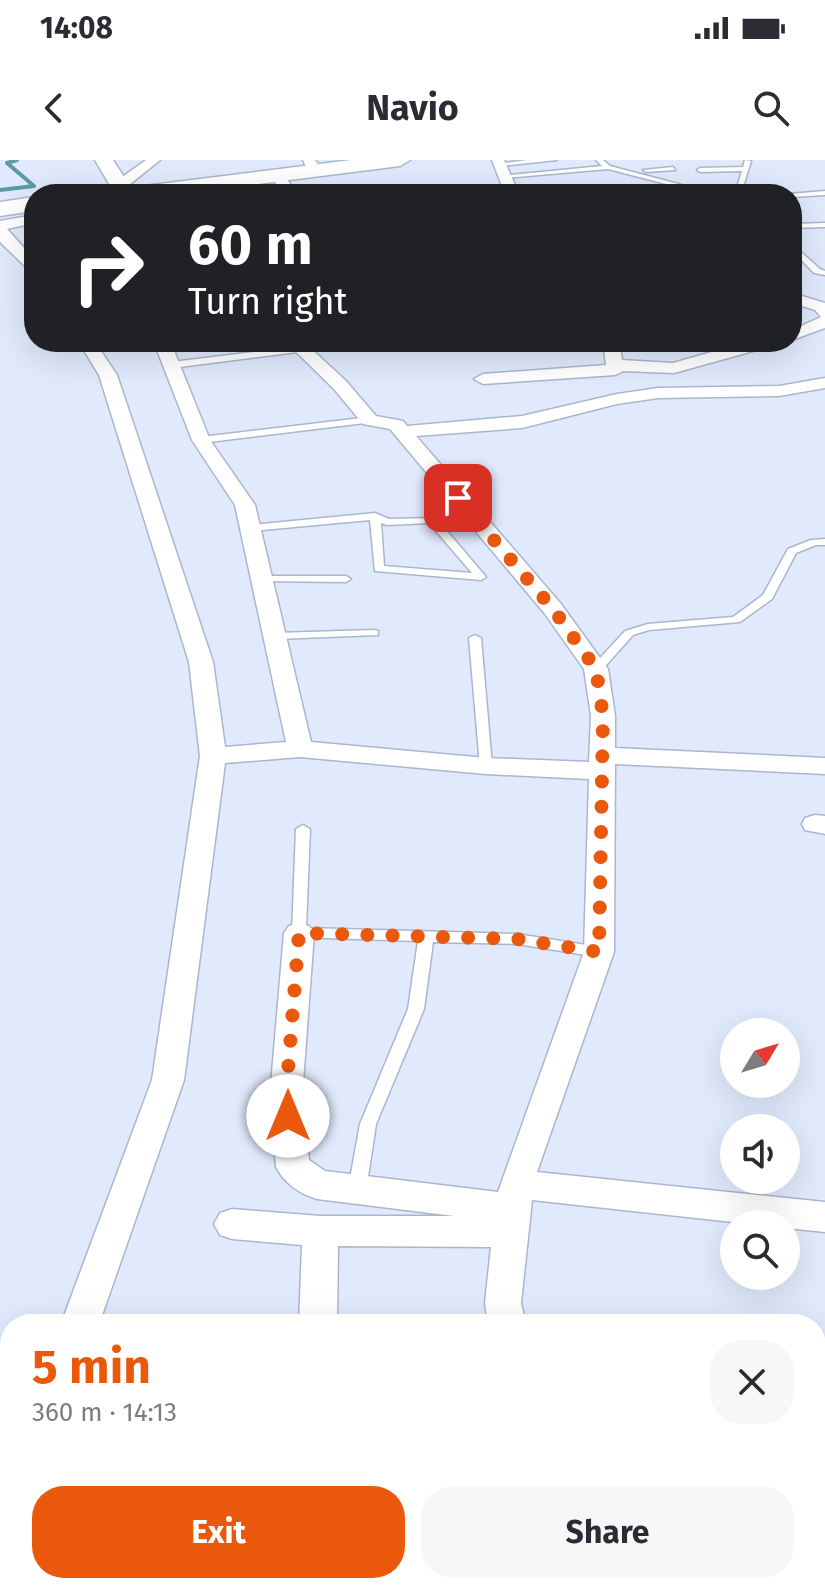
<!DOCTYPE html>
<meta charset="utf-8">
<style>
body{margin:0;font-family:"Fira Sans",sans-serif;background:#f7f7f7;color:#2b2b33;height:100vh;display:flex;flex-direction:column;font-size:30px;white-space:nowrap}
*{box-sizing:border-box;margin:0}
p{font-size:26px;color:#7c7c81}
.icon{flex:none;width:44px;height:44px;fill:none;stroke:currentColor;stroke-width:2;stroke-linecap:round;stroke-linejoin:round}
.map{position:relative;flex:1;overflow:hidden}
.sheet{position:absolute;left:0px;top:1154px;width:826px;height:280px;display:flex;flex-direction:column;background:#fff;border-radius:32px 32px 0 0;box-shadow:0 8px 32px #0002}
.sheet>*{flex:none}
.top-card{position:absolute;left:24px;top:24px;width:778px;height:168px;border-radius:32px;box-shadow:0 8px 32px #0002;background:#202124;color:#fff;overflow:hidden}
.needle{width:52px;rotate:52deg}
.fabs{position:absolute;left:720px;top:858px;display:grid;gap:16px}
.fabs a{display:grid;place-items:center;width:80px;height:80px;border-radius:50%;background:#fff;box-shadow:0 8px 32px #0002;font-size:40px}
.pin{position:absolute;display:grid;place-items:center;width:68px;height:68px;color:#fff;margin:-34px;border-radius:16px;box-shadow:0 4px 12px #0006}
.me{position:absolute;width:88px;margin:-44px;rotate:0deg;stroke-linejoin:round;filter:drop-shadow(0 0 6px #0008)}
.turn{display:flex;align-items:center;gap:28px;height:168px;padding:0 32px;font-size:36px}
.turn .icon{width:104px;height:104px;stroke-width:2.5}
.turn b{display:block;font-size:56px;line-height:68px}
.round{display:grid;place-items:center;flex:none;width:84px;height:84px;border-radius:32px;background:#f7f7f7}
.headline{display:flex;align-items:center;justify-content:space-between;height:136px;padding:0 32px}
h1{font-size:48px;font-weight:700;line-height:60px;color:#ea580c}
.primary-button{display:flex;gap:16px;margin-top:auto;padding:16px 32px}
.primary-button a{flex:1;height:92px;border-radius:32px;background:#ea580c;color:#fff;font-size:32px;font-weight:700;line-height:92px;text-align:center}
.primary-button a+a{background:#f7f7f7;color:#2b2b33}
.status{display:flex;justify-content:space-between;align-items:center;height:56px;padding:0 40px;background:#fff;direction:ltr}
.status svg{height:22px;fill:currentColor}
header{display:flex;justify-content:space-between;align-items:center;height:104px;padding:0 32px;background:#fff;font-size:36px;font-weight:700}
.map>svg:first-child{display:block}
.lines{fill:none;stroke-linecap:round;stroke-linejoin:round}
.stream{stroke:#5e9aa4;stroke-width:4}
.service-casing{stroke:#aab6cc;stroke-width:3}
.minor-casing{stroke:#aab6cc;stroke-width:3}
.secondary-casing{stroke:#aab6cc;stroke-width:3}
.primary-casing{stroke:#aab6cc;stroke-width:3}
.service{fill:#fff;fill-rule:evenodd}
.minor{fill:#fff;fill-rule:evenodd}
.secondary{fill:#fff;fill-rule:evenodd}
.primary{fill:#fff;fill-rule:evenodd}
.route{stroke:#ea580c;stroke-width:14;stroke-dasharray:0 25.2}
</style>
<div class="status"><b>14:08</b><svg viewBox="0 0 49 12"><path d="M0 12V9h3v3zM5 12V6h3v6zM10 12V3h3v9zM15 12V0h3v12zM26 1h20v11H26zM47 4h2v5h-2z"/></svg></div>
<header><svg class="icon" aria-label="back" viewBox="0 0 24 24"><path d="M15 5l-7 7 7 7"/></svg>Navio<svg class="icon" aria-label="search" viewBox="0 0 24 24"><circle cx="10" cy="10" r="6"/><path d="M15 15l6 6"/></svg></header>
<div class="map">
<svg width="825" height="1434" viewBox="0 0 825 1434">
<rect width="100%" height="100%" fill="#e0eafc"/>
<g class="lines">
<!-- stream -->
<path class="stream" d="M0,30L34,26L7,3L17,0"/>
<defs>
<path id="service" d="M528,0H557L500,6L497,4Z
M596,0H603L610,6L716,34H705L608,9L504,18L501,16L602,6Z
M745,0L751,1L743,27L747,34H741L737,27L742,11L700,12L697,10L700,8L743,7Z
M673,7L675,10L646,12L643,10Z
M596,28L594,31L509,34L512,32Z
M825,31V35L792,37V34H789Z
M825,63V67L792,68V64Z
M792,84L820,109L825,111V115L814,113L792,90Z
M196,182H223L219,185L165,191L161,188L165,185Z
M302,186L306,189L305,191L172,208L168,205L172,202Z
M370,257L373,258V262L201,283L196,280L201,277Z
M375,353L389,359L436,358L486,417L481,420L375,411L370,360L251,371L246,368L251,365ZM381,363L387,365L429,363L472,413L384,406Z
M825,379V385H816L796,393L772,439L740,462L649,470L633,475L600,512L596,513L590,509L625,471L648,464L733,457L763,435L788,389L811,380Z
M262,416H346L351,419L346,422L258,421V417Z
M374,470L378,471V475L276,479L270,476L276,473Z
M475,475L481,478L492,606L486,610L480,606L469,478Z
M303,665L310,669L306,768L517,774L599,787L604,788L606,792L604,796L599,797L517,784L433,782L424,849L376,964L366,1030L363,1035L357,1037L351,1035L348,1030L360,964L408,849L418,781L294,777L292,773L296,669Z"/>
<path id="minor" d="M146,0H160L124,29H114V23Z
M303,0H315L318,4L306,7Z
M492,0H504L519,34H505Z
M276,11L281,12L298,34H284L271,17C249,33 218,34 192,34Z
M34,55V63L7,69L34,99V112L29,110L0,82V61Z
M792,133L825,143V168L792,180V170L821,157L815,150L792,143Z
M79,182H95L117,215L213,502L225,587L286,582L235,345L192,280L157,190L149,182H168L173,188L210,280L255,345L311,582L486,598L589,602L591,556L584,509L545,454L390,269L363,264L334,229L286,182H304L346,221L376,256L403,261L407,266L522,256L617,234L658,228L779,226L825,218V228L779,236L658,238L617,244L522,268L416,276L561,444L608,509L615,556V588L825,598V614L615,604L614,792L537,1012L825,1042V1072L786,1068V1064H751L532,1040L521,1143L526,1164H488L485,1143L491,1087L338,1086L337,1164H299L302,1085L232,1079L220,1075L214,1064L220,1053L232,1049L320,1056H454L317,1039C300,1034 284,1023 276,1007L270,936L284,773L289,766L299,763L309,766L314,773L302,936L309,1000L325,1011L498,1032L584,792L589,619L486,614L300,597L225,603L184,920L99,1164H61L152,920L200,596L189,502L99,215Z
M603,182H619L622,200L673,203L747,182H773L771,186L674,213L623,211L615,215L483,224L474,219L483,214L606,205Z
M815,655L825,656V674L805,670L802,664L805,658Z
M10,1314V1370L0,1374V1318Z
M289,1424H331L332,1434H288Z
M401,1424H573L574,1427L572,1434H405Z"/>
<path id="secondary" d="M95,0H113L135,34H115Z"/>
<path id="primary" d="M351,0H410L400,6L179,34H117L128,28Z
M34,37V51L0,56V42Z"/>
</defs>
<!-- service casing -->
<use href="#service" class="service-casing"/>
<!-- minor casing -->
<use href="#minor" class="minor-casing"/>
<!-- secondary casing -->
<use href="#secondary" class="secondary-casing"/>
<!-- primary casing -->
<use href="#primary" class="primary-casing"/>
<!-- service -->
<use href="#service" class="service"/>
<!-- minor -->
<use href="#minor" class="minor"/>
<!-- secondary -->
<use href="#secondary" class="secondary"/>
<!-- primary -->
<use href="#primary" class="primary"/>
</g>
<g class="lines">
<!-- route -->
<path class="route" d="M288,956L286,936L299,773L517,779L599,792L603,556L596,509L553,449L458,338"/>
</g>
</svg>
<div class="fabs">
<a><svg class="needle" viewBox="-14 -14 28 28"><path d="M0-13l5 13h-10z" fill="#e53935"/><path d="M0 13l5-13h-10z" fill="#7c7c81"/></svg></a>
<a><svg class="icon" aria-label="sound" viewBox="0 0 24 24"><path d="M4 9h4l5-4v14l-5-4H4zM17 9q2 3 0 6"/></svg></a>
<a><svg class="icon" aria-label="search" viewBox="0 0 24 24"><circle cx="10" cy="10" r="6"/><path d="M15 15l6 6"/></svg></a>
</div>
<div class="pin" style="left:458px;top:338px;background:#d93025"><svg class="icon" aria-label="arrive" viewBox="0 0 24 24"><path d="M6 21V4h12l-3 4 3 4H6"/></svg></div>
<svg class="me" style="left:288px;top:956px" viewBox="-20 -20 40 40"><circle r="19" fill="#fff"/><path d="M0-13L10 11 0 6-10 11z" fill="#ea580c"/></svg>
<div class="top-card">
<div class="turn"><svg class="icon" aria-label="right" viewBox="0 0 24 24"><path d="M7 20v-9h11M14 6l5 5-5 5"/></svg><div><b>60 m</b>Turn right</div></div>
</div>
<section class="sheet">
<div class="headline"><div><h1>5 min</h1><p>360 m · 14:13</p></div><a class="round"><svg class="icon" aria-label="close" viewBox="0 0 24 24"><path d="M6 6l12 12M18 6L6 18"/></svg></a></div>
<div class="primary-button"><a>Exit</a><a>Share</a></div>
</section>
</div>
